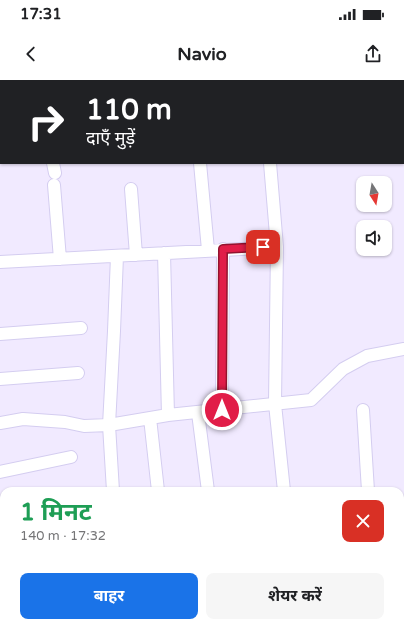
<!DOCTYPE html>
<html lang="hi">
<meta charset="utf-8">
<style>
body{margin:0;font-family:"Varela Round","Noto Sans Devanagari",sans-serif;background:#f6f6f6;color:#202124;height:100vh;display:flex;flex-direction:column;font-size:15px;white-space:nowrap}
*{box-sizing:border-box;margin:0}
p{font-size:13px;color:#757577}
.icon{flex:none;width:22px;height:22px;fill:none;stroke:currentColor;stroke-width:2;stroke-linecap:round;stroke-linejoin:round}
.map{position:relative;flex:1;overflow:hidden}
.details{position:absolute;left:0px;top:407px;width:404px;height:140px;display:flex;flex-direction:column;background:#fff;border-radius:12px 12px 0 0;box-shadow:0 1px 3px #0004}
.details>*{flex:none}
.guide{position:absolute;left:0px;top:0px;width:404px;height:84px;box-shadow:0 1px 3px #0004;background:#202124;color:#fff;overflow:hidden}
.needle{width:26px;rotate:169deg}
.controls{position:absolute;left:356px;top:96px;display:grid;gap:8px}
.controls a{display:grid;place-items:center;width:36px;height:36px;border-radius:8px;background:#fff;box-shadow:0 1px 3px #0004;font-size:20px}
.pin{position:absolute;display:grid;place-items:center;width:34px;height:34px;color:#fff;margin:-17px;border-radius:8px;box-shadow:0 2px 6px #0006}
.me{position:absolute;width:44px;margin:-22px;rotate:0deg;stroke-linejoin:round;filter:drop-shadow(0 0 3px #0008)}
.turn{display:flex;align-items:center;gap:14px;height:84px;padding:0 20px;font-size:18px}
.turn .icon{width:52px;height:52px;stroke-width:2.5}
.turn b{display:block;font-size:28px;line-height:34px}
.round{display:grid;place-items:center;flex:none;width:42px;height:42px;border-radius:8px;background:#f6f6f6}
.overview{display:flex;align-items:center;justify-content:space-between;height:68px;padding:0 20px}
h1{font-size:24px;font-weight:700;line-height:30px;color:#1e9e55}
.cta{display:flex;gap:8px;margin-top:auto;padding:8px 20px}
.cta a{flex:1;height:46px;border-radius:8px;background:#1a73e8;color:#fff;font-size:16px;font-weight:700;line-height:46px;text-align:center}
.cta a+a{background:#f6f6f6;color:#202124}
.status{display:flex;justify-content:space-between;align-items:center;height:28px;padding:0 20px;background:#fff;direction:ltr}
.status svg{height:11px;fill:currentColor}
header{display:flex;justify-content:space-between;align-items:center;height:52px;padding:0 20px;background:#fff;font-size:18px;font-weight:700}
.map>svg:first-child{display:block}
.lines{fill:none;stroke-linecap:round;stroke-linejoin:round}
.minor-casing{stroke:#d4cdf0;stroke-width:14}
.minor{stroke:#fff;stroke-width:12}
.route-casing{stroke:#92132f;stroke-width:10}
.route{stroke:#e11d48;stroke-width:7}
</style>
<div class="status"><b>17:31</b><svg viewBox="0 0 49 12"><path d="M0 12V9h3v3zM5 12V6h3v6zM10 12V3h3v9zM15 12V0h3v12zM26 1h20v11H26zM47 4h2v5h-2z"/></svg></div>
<header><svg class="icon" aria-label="back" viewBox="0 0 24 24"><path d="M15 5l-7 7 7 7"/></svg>Navio<svg class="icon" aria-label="share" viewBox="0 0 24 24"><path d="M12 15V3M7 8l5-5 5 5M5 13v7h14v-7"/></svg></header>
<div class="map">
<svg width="404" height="547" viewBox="0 0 404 547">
<rect width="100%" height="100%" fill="#f1eaff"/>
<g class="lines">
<defs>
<path id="minor" d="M45,0V1
M134,0V1
M190,0V1
M260,0V1
M319,0V1
M53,83L55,93
M200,83L208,170
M270,83L277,167L275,324L284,411
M54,105L60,179
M131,109L136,175
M164,173L168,335
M117,176L114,251L109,345L168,335L311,320L343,289L367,276L404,269
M0,182L277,167
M0,254L81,248
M0,299L78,293
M222,330L223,169
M363,330L368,411
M198,333L208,411
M150,338L158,411
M0,343L23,339L65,342L84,346L109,345L113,411
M0,392L71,377
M0,456L4,455
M400,527L404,526
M0,528L4,527
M95,543V547
M124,543V547
M222,543V547
M298,543V547
M313,547L332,543
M389,547L404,544"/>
</defs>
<!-- minor casing -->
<use href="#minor" class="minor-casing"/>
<!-- minor -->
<use href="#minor" class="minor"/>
</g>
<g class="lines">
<defs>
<path id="route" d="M222,330L223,169L263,167"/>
</defs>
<!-- route casing -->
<use href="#route" class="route-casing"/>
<!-- route -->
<use href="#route" class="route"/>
</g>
</svg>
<div class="controls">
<a><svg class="needle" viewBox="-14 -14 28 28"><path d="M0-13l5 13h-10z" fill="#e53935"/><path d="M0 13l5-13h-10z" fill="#757577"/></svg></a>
<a><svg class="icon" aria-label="sound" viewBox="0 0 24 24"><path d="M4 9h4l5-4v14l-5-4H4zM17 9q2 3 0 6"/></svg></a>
</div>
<div class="pin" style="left:263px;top:167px;background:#d93025"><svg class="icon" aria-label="arrive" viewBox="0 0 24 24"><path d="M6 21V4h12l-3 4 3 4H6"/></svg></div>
<svg class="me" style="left:222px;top:330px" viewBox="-20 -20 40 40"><circle r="17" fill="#e11d48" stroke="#fff" stroke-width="3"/><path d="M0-11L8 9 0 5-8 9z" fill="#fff"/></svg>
<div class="guide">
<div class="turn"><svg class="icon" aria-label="right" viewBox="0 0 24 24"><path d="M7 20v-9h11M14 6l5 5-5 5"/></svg><div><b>110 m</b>दाएँ मुड़ें</div></div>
</div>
<section class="details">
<div class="overview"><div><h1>1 मिनट</h1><p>140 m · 17:32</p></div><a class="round" style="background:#d93025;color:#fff"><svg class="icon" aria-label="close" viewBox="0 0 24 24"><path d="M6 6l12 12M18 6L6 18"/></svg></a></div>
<div class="cta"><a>बाहर</a><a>शेयर करें</a></div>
</section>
</div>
